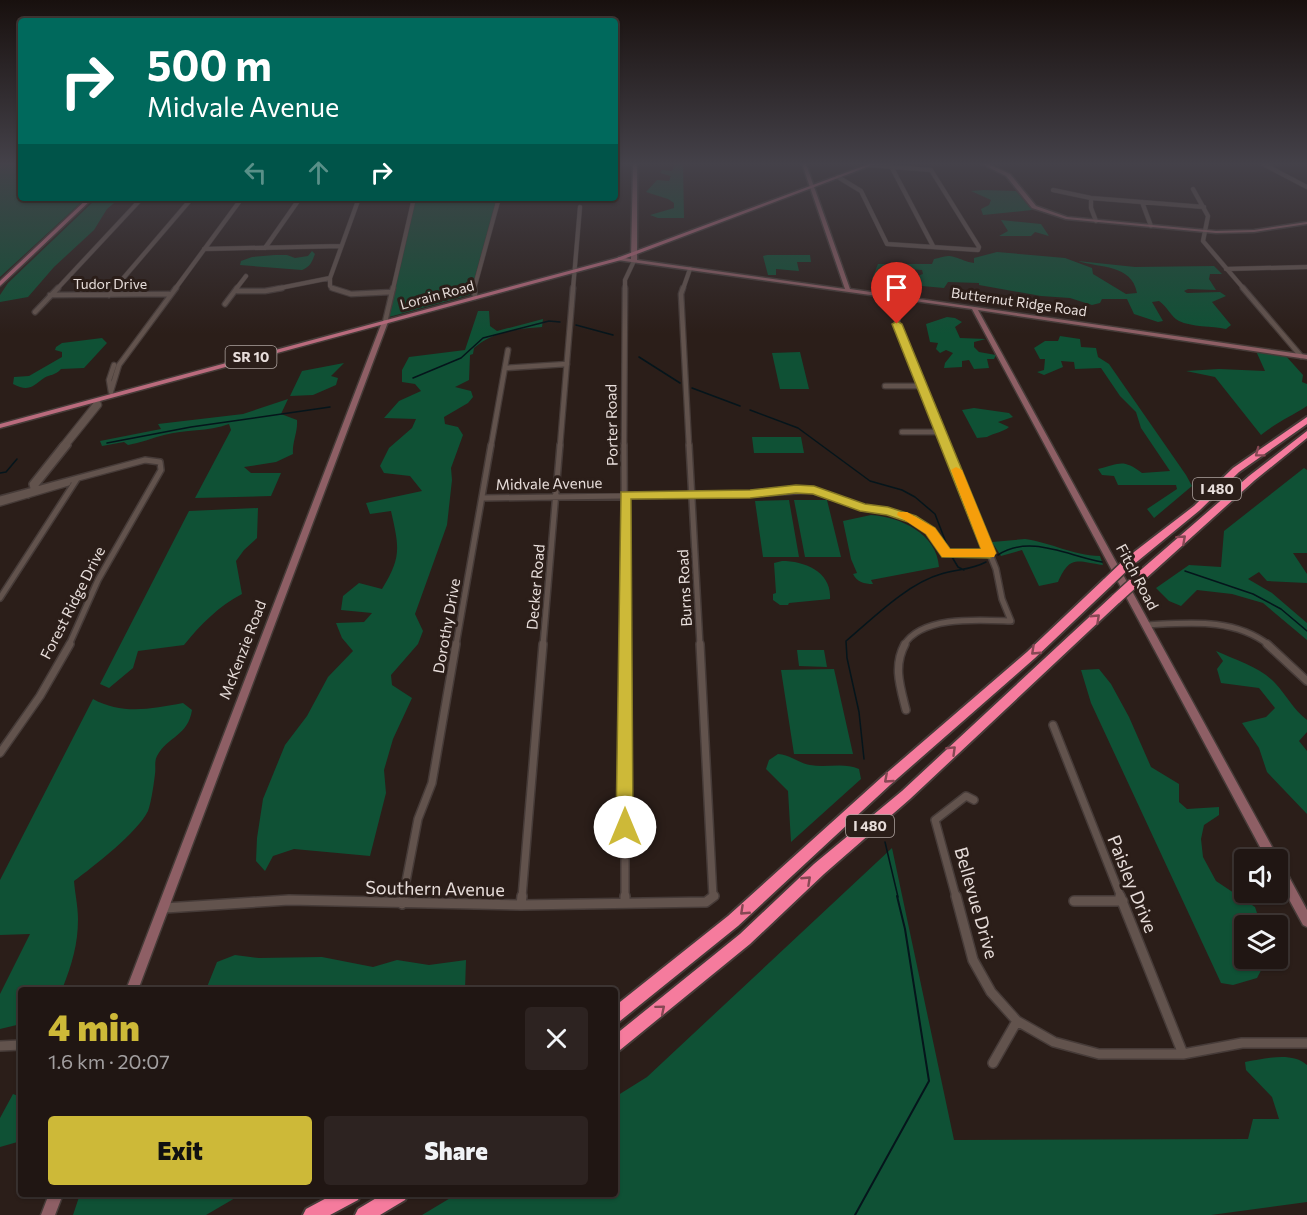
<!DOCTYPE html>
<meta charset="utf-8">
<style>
body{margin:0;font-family:Commissioner,sans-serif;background:#2d2321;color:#f1f3f6;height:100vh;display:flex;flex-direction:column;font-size:22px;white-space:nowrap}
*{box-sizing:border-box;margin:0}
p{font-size:20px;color:#a29fa0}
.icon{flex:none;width:33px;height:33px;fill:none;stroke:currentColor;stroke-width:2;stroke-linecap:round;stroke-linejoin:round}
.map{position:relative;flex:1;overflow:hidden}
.panel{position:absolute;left:18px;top:987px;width:600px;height:210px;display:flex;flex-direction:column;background:#201613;border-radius:6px;box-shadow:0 2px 4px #0004,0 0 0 2px #3d3533}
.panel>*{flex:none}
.banner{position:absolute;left:18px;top:18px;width:600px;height:183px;border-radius:6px;box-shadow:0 2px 4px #0004,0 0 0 2px #3d3533;background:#00695c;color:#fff;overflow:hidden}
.controls{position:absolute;left:1234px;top:849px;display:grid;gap:12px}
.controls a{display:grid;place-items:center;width:54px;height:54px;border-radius:6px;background:#201613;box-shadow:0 2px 4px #0004,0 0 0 2px #3d3533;font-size:30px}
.pin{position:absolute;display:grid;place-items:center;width:51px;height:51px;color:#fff;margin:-62px -26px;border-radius:50% 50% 50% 0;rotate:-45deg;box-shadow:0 0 6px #0007}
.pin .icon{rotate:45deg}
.me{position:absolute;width:66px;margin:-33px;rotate:0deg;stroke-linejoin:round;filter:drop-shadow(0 0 4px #0008)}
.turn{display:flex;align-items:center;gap:21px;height:126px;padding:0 30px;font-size:27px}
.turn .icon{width:78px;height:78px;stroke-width:2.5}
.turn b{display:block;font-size:42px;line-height:51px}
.lanes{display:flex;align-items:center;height:57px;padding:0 30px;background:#0003;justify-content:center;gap:30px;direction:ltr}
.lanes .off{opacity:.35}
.round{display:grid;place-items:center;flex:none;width:63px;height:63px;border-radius:6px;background:#2d2321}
.summary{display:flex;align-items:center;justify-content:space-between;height:102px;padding:0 30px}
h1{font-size:36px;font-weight:800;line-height:45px;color:#cdb938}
.action{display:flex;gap:12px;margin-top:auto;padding:12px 30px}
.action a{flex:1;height:69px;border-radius:6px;background:#cdb938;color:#111;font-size:24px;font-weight:800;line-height:69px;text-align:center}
.action a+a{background:#2d2321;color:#f1f3f6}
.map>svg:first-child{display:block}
.green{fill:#0f5135}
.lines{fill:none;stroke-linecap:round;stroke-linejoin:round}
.stream-far1{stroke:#05151b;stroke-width:1.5}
.stream{stroke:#05151b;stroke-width:2}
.street-far4-casing{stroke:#463b38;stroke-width:5}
.street-far3-casing{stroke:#463b38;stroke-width:7}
.street-far2-casing{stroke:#463b38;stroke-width:8}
.street-far1-casing{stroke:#463b38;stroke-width:10}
.street-casing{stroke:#463b38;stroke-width:12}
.secondary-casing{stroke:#463b38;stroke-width:3}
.primary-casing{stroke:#463b38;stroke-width:3}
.highway-casing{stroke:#463b38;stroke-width:4}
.street-far4{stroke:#62534d;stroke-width:4}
.street-far3{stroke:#62534d;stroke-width:4.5}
.street-far2{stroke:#62534d;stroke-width:5}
.street-far1{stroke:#62534d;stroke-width:7}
.street{stroke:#62534d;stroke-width:9}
.secondary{fill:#8e5f65;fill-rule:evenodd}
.primary{fill:#ba6b7d;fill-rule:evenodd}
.highway{fill:#f57b9d;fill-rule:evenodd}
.highway-bridge-casing{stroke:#463b38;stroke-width:13;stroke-linecap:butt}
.highway-bridge{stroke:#f57b9d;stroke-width:10}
.oneway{stroke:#864854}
.route{fill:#cdb938;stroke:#857824;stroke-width:1.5}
.slow{fill:#f59e0b}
.labels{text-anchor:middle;stroke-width:6;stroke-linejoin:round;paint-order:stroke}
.far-street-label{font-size:14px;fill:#e7ddda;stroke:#2b1e19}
.shield{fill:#2b1e19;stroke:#afa4a0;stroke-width:1.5}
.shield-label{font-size:14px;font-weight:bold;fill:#e7ddda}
.street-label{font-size:15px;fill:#e7ddda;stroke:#2b1e19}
.near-street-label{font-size:18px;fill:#e7ddda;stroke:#2b1e19}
</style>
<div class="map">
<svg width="1307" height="1215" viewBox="0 0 1307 1215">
<rect width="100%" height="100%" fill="#2b1e19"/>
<!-- green -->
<path class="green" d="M0,164H21V198H86L0,277Z
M675,164H683L684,218H658L650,215L674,208V203L668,199L646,192L657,180L669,181L671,176L660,173L662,170L672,171Z
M984,190L1016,191L1032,210L983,215L981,209L989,205L991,200L971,191Z
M97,198H120L107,209L94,230L54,267L28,297L0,302V295L8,283Z
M415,198H497L470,295L389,317Z
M1001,220L1041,224L1049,236L1035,232L1031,236H999L1008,231Z
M312,251L315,254C312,262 310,267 302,270L240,265L241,261L252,257L275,255H287L295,258L308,256Z
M997,252L1065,258L1092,268L1093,274L1126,294L1137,293C1132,264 1099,268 1078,261L1135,267L1214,266L1222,274H1210L1209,279L1216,290L1188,289L1184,291L1187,293L1220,292L1226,296L1212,302L1231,325L1226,329C1212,326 1191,327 1179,321C1171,317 1167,306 1159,301L1152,302L1163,321L1158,322L1134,314L1127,299H1102L1100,303L1092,305L1070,298L1041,296L979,285V283L948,282L944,288L911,285L908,279L923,274L922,270L905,269L882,279H872L878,264H932L934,259C941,258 946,254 954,257C962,259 966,262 974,263V258Z
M767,255H810L811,262H797L799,271L776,269V275H768L763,256Z
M478,311H489L490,326L497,331L543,319L542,327C517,329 493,331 474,348L473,354L470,355L469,380L455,387L471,391L473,397L468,403L444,417L445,424L458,427L463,435L451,468L452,480L447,525L415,614L423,631L418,644L391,675L392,685L412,698L393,739L384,770L386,793L370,856L294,849L273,856L265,871L256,861L257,838L263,799L285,745L307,716L328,677L353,651L342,638L336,623L364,622L372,613L341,610L343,596L359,583L382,589C402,557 399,547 391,511L370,514L366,503L422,491L410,476L384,473L380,466L389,448L412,428L416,419L384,418L399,401L421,391L415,384L402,382V370L409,357L465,350Z
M947,317L955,318L962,322L955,327L960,338L986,339L974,342V347L979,352L996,355L994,359H987L989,368L974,369L969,360L962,361V367L944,368L945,363L953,353L946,350L940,353L936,349L938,343L930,342L926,324Z
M1060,336L1080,339L1081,347L1096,348L1098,357L1109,364L1186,475L1192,486L1154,518L1147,509L1177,489L1176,485H1118L1114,476L1102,475L1098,469C1120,464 1122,458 1142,473L1170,471L1141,428L1136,412L1120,396L1101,368L1075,369L1074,362L1061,361L1063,367L1044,375L1037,372L1044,370L1045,359H1040L1034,348L1045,341H1058Z
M102,338L107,343L84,368L61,369C55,376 50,374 44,378C32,387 28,392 13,384L14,377L29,376L62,357V352L55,350L56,347L62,343Z
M1256,351L1285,355L1303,375L1302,382L1307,384V406C1290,417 1277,422 1261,435L1215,377L1186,371L1219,369L1265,371Z
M800,352L809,389H780L772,353Z
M344,363L331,376L338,378L336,385L313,395L290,396L302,371Z
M288,399L281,414L297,420C298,432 292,442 293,454L276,462L244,467L251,473H281L271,496L195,498L231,430L229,424C208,432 185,429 164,435C152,438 140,443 128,445L124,442L102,446L100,441L161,429L158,424L243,414Z
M974,408L1009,413L1013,417L998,422L1009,427C1004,432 993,433 987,437L977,438L962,410Z
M752,437H801L804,453H754Z
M1304,468L1307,470V553H1293L1307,574V583L1267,581L1259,572L1248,579L1272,593L1307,623V640L1263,603L1232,594L1197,590L1181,606L1169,601L1156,588L1189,565L1221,567L1224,531Z
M789,500L799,557H763L755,501Z
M794,500H827L841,557H805Z
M258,508L257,538L244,550L236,561L242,594C219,606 201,624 184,645L138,651L133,668L109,688L100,684L189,511Z
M871,515C901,517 937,534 939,567L871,580L873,584C864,584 857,582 853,574L857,573L851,559L843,521Z
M1025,539C1052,543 1072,555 1100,556L1103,565C1076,561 1070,555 1058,582L1039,586L1022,550L1001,556L992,542Z
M782,561C805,561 832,572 830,599L789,603L788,605H780L773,600V594L776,593L774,563Z
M797,650H824L827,667L799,666Z
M1216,651C1236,660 1260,667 1275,683C1287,696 1293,709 1307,720V732L1299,741L1307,751V814L1267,772L1259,748L1242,723L1266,717L1275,708L1259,688L1221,683L1217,669L1223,661Z
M834,669L853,754H794L781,670Z
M1099,669L1111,684L1129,717L1151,767L1179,784V802L1187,809L1219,807V815L1204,825L1201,839L1203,857L1216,881L1255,907L1261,925L1245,926V958L1267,959L1257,978L1233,985L1221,983L1091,703L1081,670Z
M93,699C122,715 151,709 183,703L192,710C188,736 168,736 157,756C154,762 156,768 155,774C154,783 151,804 148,811C138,832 93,867 74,881C75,894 78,906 78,919C78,944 72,964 63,987L65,990H21V1024L0,1029V994L30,934L0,935V880Z
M778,754C791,755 798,763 810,765C827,768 844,762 859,769L861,779L791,842L788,791L766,769L769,760Z
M892,848L954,1140L1248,1139L1253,1119H1279L1272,1097L1246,1070L1245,1062C1263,1059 1292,1051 1307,1065V1202L1211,1215H422L457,1194H615V1097L647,1077Z
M235,955L259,958L322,957L373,967L397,960L429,965L466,960L465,990H211L207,987L217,962Z
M13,1094L21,1097V1141L0,1147V1118Z
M80,1194H242L206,1215H73Z"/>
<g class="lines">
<!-- stream-far1 -->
<path class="stream-far1" d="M576,325L613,335
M639,357L680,383
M413,378L461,358L483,338L549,321L560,322
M692,388L740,406
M750,410L798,428L870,481L902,490L915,497L935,514L950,553
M107,443L191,427L330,407
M0,473L6,472L17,459
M998,555C1030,534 1068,556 1102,562
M952,557L958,567L964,570
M1185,571L1253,594L1281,609L1307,631
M864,759L859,712L847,658L846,641C872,619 908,583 941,574C957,569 971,570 986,562
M885,842L898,897"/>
<!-- stream -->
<path class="stream" d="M855,1215L929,1081L905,929L897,896"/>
<defs>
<path id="street-far4" d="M1263,164L1307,187
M892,168L933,246
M838,177L861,191L887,244L978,250L979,247L931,170L869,165
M1193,189L1208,216L1203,241L1244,289
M1053,190L1091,198L1204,207
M1091,198V208L1096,221
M413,199L433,198
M1142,202L1151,226
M265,248L300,198
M204,249L341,246
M1226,269L1307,267
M57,289L142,198
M114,289L192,198
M175,289L242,198
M236,289L246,276
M275,289L330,278
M334,289L330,286V278L359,198
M393,289L414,198
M474,289L499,198
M573,289L580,207
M625,289V280L634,261
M683,289L690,269"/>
<path id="street-far3" d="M332,288L351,294L391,292
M474,288L475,297
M683,288L681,294L689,446
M1243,288L1301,356
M237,291H265L282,288
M50,295L169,294
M109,295L115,288
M900,297L897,324L946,446
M225,304L237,288
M35,312L58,288
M385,322L393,288
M506,368L567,364
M885,386H921
M111,391L119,365L176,288
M111,392L109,380L114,365
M902,432H941
M62,446L98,401
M66,446L99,405L98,402
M491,446L508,350
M560,446L573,288
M624,446L625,288"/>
<path id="street-far2" d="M624,445L625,645
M689,445L700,645
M33,488L32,484L63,445
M28,495L68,445
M483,498L750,494L811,490L864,508L888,511L912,519L931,531L946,554L990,553
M0,499L145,460L160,462L161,470L98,580L69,645
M0,503L68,483
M0,598L77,479
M1145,625C1188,623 1233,617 1269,645
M456,645L491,445
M543,645L560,445
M904,645C922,615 981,620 1011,621L1002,599L996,569L946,445"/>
<path id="street-far1" d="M625,644V897
M700,644L713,897
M905,644C893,666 900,686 906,710
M1267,644L1307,681
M1053,725L1121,897
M0,753L40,696L70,644
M403,897L418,819L432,783L456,644
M522,897L543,644
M956,897L935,820L966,796L974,800"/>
<path id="street" d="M625,896V903
M956,896L973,960L991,992L1017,1021L1054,1042L1099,1054H1183L1242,1043H1307
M1120,896L1183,1054
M1074,901H1123
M402,904L404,896
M521,905L522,896
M165,908L289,900L521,905L706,902L714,896
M0,1046L21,1045
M993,1063L1017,1021"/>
<path id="secondary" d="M633,164H637V260L845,289L802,164H806L850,289L1307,355V359L978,310L1277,856L1278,860V861V860H1267L972,309L617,260L616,259L619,257L631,259Z
M982,164H988L1010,174L1036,206L1067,217L1216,231L1254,230L1307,222V224L1254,232L1216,233L1066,219L1032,208L1006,176Z
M385,320L388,322L138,990H126L382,322Z
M1278,863L1282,864L1307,910V927L1303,925L1278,879Z
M49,1194H63L55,1215H41Z"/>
<path id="primary" d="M869,164H875L621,260L0,428V424L617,258Z
M88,198H93L0,286V281Z"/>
<path id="highway" d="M1307,417V424L1239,472L1200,510L1133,565H1125L1124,562L1125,559L1194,506L1233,468Z
M1307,431V438L1255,480L1143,581H1135L1134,578L1135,575L1249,476Z
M1108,578L1113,582L1112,585L1035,658L890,785L738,926L620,1021L615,1024V1006L728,916L882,777L1027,652L1104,579Z
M1117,594L1121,595L1122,598L1121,601L910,799L824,874L750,944L620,1050L615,1053V1035L740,934L814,864L902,791L1113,595Z
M334,1194H361L358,1200L330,1215H303L306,1209Z
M383,1194H408L405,1200L380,1215H355L358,1209Z"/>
</defs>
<!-- street-far4 casing -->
<use href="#street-far4" class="street-far4-casing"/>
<!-- street-far3 casing -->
<use href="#street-far3" class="street-far3-casing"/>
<!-- street-far2 casing -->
<use href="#street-far2" class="street-far2-casing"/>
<!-- street-far1 casing -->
<use href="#street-far1" class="street-far1-casing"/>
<!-- street casing -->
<use href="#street" class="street-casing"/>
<!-- secondary casing -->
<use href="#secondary" class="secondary-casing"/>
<!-- primary casing -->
<use href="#primary" class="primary-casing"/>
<!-- highway casing -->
<use href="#highway" class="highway-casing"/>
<!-- street-far4 -->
<use href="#street-far4" class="street-far4"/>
<!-- street-far3 -->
<use href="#street-far3" class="street-far3"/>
<!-- street-far2 -->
<use href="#street-far2" class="street-far2"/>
<!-- street-far1 -->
<use href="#street-far1" class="street-far1"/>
<!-- street -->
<use href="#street" class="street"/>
<!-- secondary -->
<use href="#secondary" class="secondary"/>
<!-- primary -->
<use href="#primary" class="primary"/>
<!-- highway -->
<use href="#highway" class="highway"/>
<defs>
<path id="highway-bridge" d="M1108,582L1129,562
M1117,598L1139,578"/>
</defs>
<!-- highway-bridge casing -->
<use href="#highway-bridge" class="highway-bridge-casing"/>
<!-- highway-bridge -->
<use href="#highway-bridge" class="highway-bridge"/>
</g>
<!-- one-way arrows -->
<defs><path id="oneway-chevron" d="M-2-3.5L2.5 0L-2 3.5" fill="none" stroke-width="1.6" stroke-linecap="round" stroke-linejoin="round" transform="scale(1.5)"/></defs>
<g class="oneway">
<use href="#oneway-chevron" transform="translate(1259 453) rotate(143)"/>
<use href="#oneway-chevron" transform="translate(1182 539) rotate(-42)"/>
<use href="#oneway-chevron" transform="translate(1096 618) rotate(-43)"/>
<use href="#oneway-chevron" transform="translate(1035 651) rotate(137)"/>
<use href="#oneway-chevron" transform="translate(952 750) rotate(-44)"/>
<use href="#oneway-chevron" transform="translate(888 779) rotate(139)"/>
<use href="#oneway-chevron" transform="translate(807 880) rotate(-43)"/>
<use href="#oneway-chevron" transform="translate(744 911) rotate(137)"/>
<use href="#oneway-chevron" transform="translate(661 1009) rotate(-40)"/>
</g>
<!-- sky -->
<linearGradient id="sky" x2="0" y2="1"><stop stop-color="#18100e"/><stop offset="0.49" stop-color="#444149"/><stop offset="1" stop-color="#444149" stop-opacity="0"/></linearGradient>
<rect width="1307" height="334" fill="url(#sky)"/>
<!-- route -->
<path class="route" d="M897,321L902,324L996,553L990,558L942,557L926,534L908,522L887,515L860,511L813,494L796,493L750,498L631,499L633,827L631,833L625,835L619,833L616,827L621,492L750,490L796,485L814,486L865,504L888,507L916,516L935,528L950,549H981L892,324Z"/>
<!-- slow -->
<path class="slow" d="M956,467L962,470L996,553L994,557H942L926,534L897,515L898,512H907L935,528L950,549H981L951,470Z"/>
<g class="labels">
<!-- far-street labels -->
<g class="far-street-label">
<text x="110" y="289">Tudor Drive</text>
<text transform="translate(437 295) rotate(-15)" y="5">Lorain Road</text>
<text transform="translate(1019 302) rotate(8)" y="5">Butternut Ridge Road</text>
</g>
<!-- shield labels -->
<g class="shield">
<rect x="225.5" y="346" width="51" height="22" rx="4.5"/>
<rect x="1193" y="478" width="48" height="22" rx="4.5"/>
<rect x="846" y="815" width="48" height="22" rx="4.5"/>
</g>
<g class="shield-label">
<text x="251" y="362">SR 10</text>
<text x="1217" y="494">I 480</text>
<text x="870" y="831">I 480</text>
</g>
<!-- street labels -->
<g class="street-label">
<text transform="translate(612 425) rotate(-91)" y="5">Porter Road</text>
<text transform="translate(549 484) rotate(-1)" y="5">Midvale Avenue</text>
<text transform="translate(1137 577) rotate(62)" y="5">Fitch Road</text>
<text transform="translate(536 587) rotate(-85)" y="5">Decker Road</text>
<text transform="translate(685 588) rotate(-93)" y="5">Burns Road</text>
<text transform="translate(73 603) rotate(-63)" y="5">Forest Ridge Drive</text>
<text transform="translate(447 626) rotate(-80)" y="5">Dorothy Drive</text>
<text transform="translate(243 650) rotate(-69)" y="5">McKenzie Road</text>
</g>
<!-- near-street labels -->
<g class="near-street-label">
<text transform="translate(1132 884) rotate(68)" y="6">Paisley Drive</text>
<text transform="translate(435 889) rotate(1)" y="6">Southern Avenue</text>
<text transform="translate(976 903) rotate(74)" y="6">Bellevue Drive</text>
</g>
</g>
</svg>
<div class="controls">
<a><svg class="icon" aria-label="sound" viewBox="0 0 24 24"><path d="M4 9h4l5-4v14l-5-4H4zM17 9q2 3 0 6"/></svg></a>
<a><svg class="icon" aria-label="layers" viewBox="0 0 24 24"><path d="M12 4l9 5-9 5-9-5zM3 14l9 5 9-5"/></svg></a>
</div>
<div class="pin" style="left:897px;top:324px;background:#d93025"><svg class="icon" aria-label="arrive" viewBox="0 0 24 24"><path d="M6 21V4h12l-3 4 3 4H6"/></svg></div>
<svg class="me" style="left:625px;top:827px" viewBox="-20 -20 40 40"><circle r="19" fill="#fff"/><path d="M0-13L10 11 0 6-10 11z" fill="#cdb938"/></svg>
<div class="banner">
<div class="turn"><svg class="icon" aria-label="right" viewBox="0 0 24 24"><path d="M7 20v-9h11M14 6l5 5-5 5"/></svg><div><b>500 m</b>Midvale Avenue</div></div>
<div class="lanes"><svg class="icon off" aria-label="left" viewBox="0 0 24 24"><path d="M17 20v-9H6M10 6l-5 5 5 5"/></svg><svg class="icon off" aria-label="ahead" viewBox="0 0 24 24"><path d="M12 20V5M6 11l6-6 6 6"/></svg><svg class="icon" aria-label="right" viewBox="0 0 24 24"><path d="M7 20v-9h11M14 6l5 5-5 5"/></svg></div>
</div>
<section class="panel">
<div class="summary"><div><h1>4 min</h1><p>1.6 km · 20:07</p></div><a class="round"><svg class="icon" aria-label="close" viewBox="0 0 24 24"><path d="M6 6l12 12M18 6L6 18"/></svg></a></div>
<div class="action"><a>Exit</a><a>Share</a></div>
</section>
</div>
